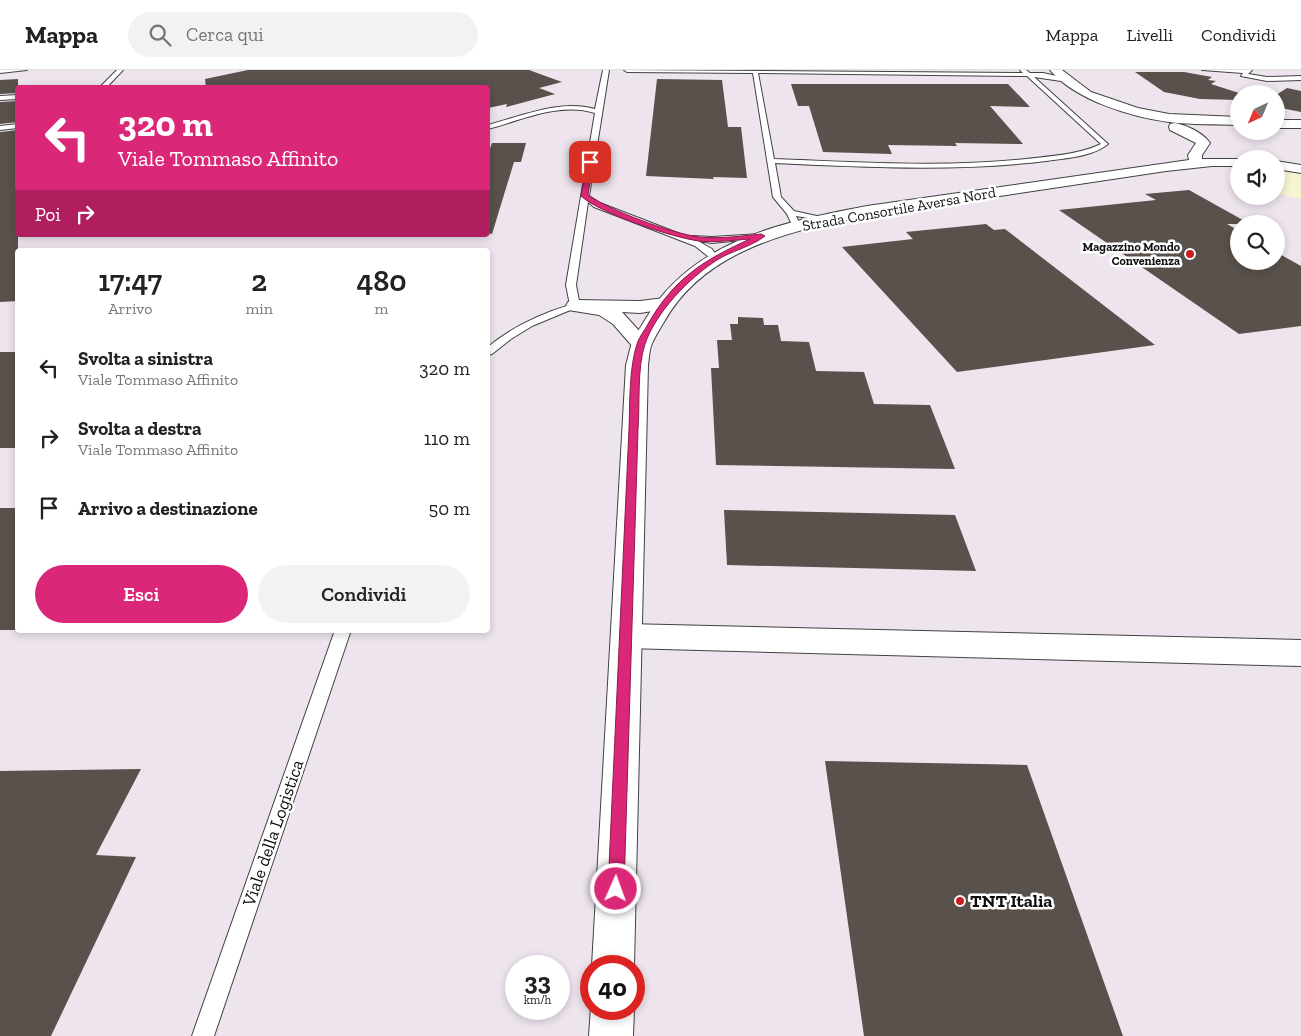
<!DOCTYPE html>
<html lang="it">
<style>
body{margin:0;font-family:"Zilla Slab",serif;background:#f2f2f2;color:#222;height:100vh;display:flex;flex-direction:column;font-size:19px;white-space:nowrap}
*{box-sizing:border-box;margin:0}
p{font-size:16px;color:#767676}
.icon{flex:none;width:28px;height:28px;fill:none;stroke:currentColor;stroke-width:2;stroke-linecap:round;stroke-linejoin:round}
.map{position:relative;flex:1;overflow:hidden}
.drawer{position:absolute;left:15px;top:178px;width:475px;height:385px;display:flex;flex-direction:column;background:#fff;border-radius:5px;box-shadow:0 2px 8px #0003}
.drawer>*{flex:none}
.top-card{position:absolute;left:15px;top:15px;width:475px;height:152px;border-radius:5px;box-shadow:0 2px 8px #0003;background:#db2777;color:#fff;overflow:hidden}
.needle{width:32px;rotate:224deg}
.tools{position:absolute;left:1230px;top:15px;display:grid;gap:10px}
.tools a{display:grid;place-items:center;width:55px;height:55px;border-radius:50%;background:#fff;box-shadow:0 2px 8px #0003;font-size:25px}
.speed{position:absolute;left:505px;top:885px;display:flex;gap:10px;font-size:25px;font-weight:700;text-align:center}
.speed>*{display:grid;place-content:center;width:65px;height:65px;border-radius:50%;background:#fff;box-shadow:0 2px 8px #0003;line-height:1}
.speed small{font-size:12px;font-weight:400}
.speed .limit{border:8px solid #d22;background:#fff;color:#111}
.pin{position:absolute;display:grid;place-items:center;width:42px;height:42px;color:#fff;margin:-21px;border-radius:10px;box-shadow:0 2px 8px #0006}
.me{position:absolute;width:55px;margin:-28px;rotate:2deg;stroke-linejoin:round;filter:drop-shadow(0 0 4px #0008)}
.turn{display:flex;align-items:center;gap:18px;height:105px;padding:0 20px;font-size:22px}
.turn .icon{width:65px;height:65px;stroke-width:2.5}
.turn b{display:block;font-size:35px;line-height:42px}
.then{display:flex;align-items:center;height:48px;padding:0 20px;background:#0003;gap:10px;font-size:19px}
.eta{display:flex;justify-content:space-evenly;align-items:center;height:85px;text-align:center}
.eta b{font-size:30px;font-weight:600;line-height:35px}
.cta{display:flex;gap:10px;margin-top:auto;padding:10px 20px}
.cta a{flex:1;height:58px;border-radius:30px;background:#db2777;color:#fff;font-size:20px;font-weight:600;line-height:58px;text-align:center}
.cta a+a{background:#f2f2f2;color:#222}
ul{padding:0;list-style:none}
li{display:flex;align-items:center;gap:15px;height:70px;padding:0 20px}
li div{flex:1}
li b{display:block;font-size:19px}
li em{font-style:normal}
header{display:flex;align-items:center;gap:30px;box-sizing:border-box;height:70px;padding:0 25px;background:#fff;border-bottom:1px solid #e0e0e0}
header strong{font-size:24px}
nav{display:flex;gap:28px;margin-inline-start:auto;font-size:18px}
.search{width:350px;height:45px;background:#f2f2f2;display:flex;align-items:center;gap:12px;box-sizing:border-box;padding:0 18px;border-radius:28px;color:#767676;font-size:19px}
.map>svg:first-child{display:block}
.industrial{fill:#ede4ee;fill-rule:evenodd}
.farmland{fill:#f7f5d0}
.building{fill:#59514b}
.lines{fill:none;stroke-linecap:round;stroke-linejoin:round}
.service-casing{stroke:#424242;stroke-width:2}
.minor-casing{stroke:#424242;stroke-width:2}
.tertiary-casing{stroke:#424242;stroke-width:2}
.service{fill:#fff;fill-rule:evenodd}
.minor{fill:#fff;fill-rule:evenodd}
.tertiary{fill:#fff;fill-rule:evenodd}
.route{fill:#db2777;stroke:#8e194d}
.poi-dot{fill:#c62023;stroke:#fff;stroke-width:2}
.labels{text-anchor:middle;stroke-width:5;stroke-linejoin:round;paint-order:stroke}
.far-poi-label{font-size:12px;font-weight:bold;fill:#0f0f0f;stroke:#fff;text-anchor:end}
.street-label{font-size:15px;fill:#0f0f0f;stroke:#fff}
.near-street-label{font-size:18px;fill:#0f0f0f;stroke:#fff}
.near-poi-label{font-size:18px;font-weight:bold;fill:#0f0f0f;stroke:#fff;text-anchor:start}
</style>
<header>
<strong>Mappa</strong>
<div class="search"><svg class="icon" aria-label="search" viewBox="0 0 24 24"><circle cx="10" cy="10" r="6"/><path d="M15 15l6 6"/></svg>Cerca qui</div>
<nav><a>Mappa</a><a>Livelli</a><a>Condividi</a></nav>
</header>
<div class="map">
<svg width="1301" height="966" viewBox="0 0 1301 966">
<rect width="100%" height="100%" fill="#fffdf2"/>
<!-- industrial -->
<path class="industrial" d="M0,0H1301V966H0ZM18,18H488V165H18ZM1239,24H1276V61H1239ZM1239,89H1276V126H1239ZM1239,154H1276V191H1239ZM18,180H488V560H18ZM516,896H559V939H516ZM591,896H634V939H591Z"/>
<!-- farmland -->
<path class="farmland" d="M1276,100L1301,103V129L1276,123Z"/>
<!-- building -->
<path class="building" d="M248,0H529L562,12L539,18L555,24L506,37L507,34L488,38V18H206L205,9Z
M1135,2H1184L1212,7L1208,10L1216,11L1211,14L1242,24H1239V30L1200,29L1164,22Z
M18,9V23L0,24V10Z
M657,9L722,10L728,57H741L747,108L713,107L714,109L646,106Z
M791,14H1008L1030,37L990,36L1023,74L955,73L957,76L888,75L892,84L823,82L809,36H798Z
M1287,18L1301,21V42L1276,37V25Z
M18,31V52L0,54V32Z
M18,60V231L0,232V62Z
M492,73H526L521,92H514L492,164L488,163V84Z
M1189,120L1250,154H1227L1239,161V191H1276V182L1301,196V256L1239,264L1059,140L1156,130L1145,124Z
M986,154L994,160L1005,159L1155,275L957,302L842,177L913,169L906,162Z
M738,247L763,248L764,255H778L781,271L809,272L816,301L864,302L874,334L930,335L955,399L716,395L711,298H719L717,270H732L730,254H738Z
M0,282H18V378H0Z
M0,438H18V560H0Z
M724,440L955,445L976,501L727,495Z
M825,691L1027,695L1123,966H864Z
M141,699L96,785L136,787L51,966H0V701Z"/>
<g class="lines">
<defs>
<path id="service" d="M0,0H27L0,3Z
M117,0H123L106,18H99Z
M603,0H609L589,126L600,133L688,167L692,166L712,167L761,164L765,166L761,168L712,173L698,171L712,179L718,188L714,191L695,176L594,137L588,132L576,215L580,236L532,256L511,269L492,284L488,285V277C512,257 540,244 570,235L566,215L595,43C559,32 522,50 488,59V55C522,46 560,29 595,39Z
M624,0L1023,3L1020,0H1026L1030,3H1043L1070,9L1068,12L1034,7L1108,74C1092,87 1066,88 1046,91C956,102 865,97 775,93L781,127L794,141L830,149L826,151L796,146L800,155L796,157H793L787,144L773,127L753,3L627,2ZM758,3L1027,6L1101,74C1078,85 1051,86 1026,89C942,98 858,92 774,89Z
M1202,0H1252L1248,4L1267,7L1301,6V10L1267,11L1241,6L1243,3Z
M18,25V29L0,30V26Z
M18,54V58L0,60V56Z
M335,560H351L214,966H192Z"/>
<path id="minor" d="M664,228L671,230L673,234L671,238L640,243L622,242L651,274L648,278L641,280L634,278L613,254L599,245L568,240L566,236L568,232L575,230L640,231Z
M626,554L1301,570V596L626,578L615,575L611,566L615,557Z"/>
<path id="tertiary" d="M1050,0H1062L1091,22L1138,38L1169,44L1239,47V55C1216,54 1192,55 1169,52C1131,47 1075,30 1050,0Z
M1276,50H1301V58H1276Z
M1175,53C1188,56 1202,62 1210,73L1202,85V89H1243H1239V96H1212L1166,101L867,146C791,160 704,180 664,252C659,260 654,268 651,276C649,282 649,289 648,295L634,896H592L626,295C628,289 629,282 631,276C634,267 640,258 645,250C692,170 783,152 867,136L1189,90L1188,85L1196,73L1170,60L1169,57L1170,54Z
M1276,91L1301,95V103L1276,99Z
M591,937V939H634L633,966H589Z"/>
</defs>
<!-- service casing -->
<use href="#service" class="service-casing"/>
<!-- minor casing -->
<use href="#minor" class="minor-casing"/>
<!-- tertiary casing -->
<use href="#tertiary" class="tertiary-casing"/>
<!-- service -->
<use href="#service" class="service"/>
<!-- minor -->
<use href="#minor" class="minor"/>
<!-- tertiary -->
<use href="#tertiary" class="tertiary"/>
</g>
<!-- route -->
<path class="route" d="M590,91L593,92L588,125C611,141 671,163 699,167C720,169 741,166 761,164L765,166C751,177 731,181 717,190C689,208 656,242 645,274C637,298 640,333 638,359L624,819L622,824L616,827L611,824L608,819L629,359C630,333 629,298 637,274C639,267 645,260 648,254C674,208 704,190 750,169C733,170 716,173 699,171C674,168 599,143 581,126L587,92Z"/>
<!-- markers -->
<g class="poi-dot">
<circle cx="1190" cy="184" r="5"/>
<circle cx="960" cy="831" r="5"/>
</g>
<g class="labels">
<!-- far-poi labels -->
<g class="far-poi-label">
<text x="1180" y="181">Magazzino Mondo<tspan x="1180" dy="14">Convenienza</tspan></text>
</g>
<!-- street labels -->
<g class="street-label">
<text transform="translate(899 139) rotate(-10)" y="5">Strada Consortile Aversa Nord</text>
</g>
<!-- near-street labels -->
<g class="near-street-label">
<text transform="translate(273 763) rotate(-71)" y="6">Viale della Logistica</text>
</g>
<!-- near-poi labels -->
<g class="near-poi-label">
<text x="970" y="837">TNT Italia</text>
</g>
</g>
</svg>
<div class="tools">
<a><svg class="needle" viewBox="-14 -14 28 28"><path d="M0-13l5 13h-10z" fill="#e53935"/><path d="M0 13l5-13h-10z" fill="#767676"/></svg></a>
<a><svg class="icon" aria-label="sound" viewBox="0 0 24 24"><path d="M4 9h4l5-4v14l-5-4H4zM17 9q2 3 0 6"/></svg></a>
<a><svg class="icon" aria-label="search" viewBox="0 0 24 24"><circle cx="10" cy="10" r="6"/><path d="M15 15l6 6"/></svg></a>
</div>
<div class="speed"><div>33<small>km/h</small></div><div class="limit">40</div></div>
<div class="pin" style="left:590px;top:92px;background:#d93025"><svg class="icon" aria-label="arrive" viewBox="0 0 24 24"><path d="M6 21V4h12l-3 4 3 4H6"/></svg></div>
<svg class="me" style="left:616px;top:819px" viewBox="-20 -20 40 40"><circle r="17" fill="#db2777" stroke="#fff" stroke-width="3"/><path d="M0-11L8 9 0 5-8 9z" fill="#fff"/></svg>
<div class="top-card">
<div class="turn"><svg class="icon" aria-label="left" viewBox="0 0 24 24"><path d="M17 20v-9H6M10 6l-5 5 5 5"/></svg><div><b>320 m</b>Viale Tommaso Affinito</div></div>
<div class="then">Poi<svg class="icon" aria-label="right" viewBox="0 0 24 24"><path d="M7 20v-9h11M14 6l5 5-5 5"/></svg></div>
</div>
<section class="drawer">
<div class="eta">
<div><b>17:47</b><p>Arrivo</p></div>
<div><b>2</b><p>min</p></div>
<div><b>480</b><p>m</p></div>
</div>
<ul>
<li><svg class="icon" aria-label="left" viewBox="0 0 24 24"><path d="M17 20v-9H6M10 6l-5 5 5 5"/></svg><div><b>Svolta a sinistra</b><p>Viale Tommaso Affinito</p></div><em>320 m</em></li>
<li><svg class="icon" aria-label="right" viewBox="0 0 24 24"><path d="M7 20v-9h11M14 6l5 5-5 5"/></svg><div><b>Svolta a destra</b><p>Viale Tommaso Affinito</p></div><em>110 m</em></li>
<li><svg class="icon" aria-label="arrive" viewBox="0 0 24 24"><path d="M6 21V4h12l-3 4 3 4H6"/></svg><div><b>Arrivo a destinazione</b></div><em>50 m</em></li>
</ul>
<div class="cta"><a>Esci</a><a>Condividi</a></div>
</section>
</div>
